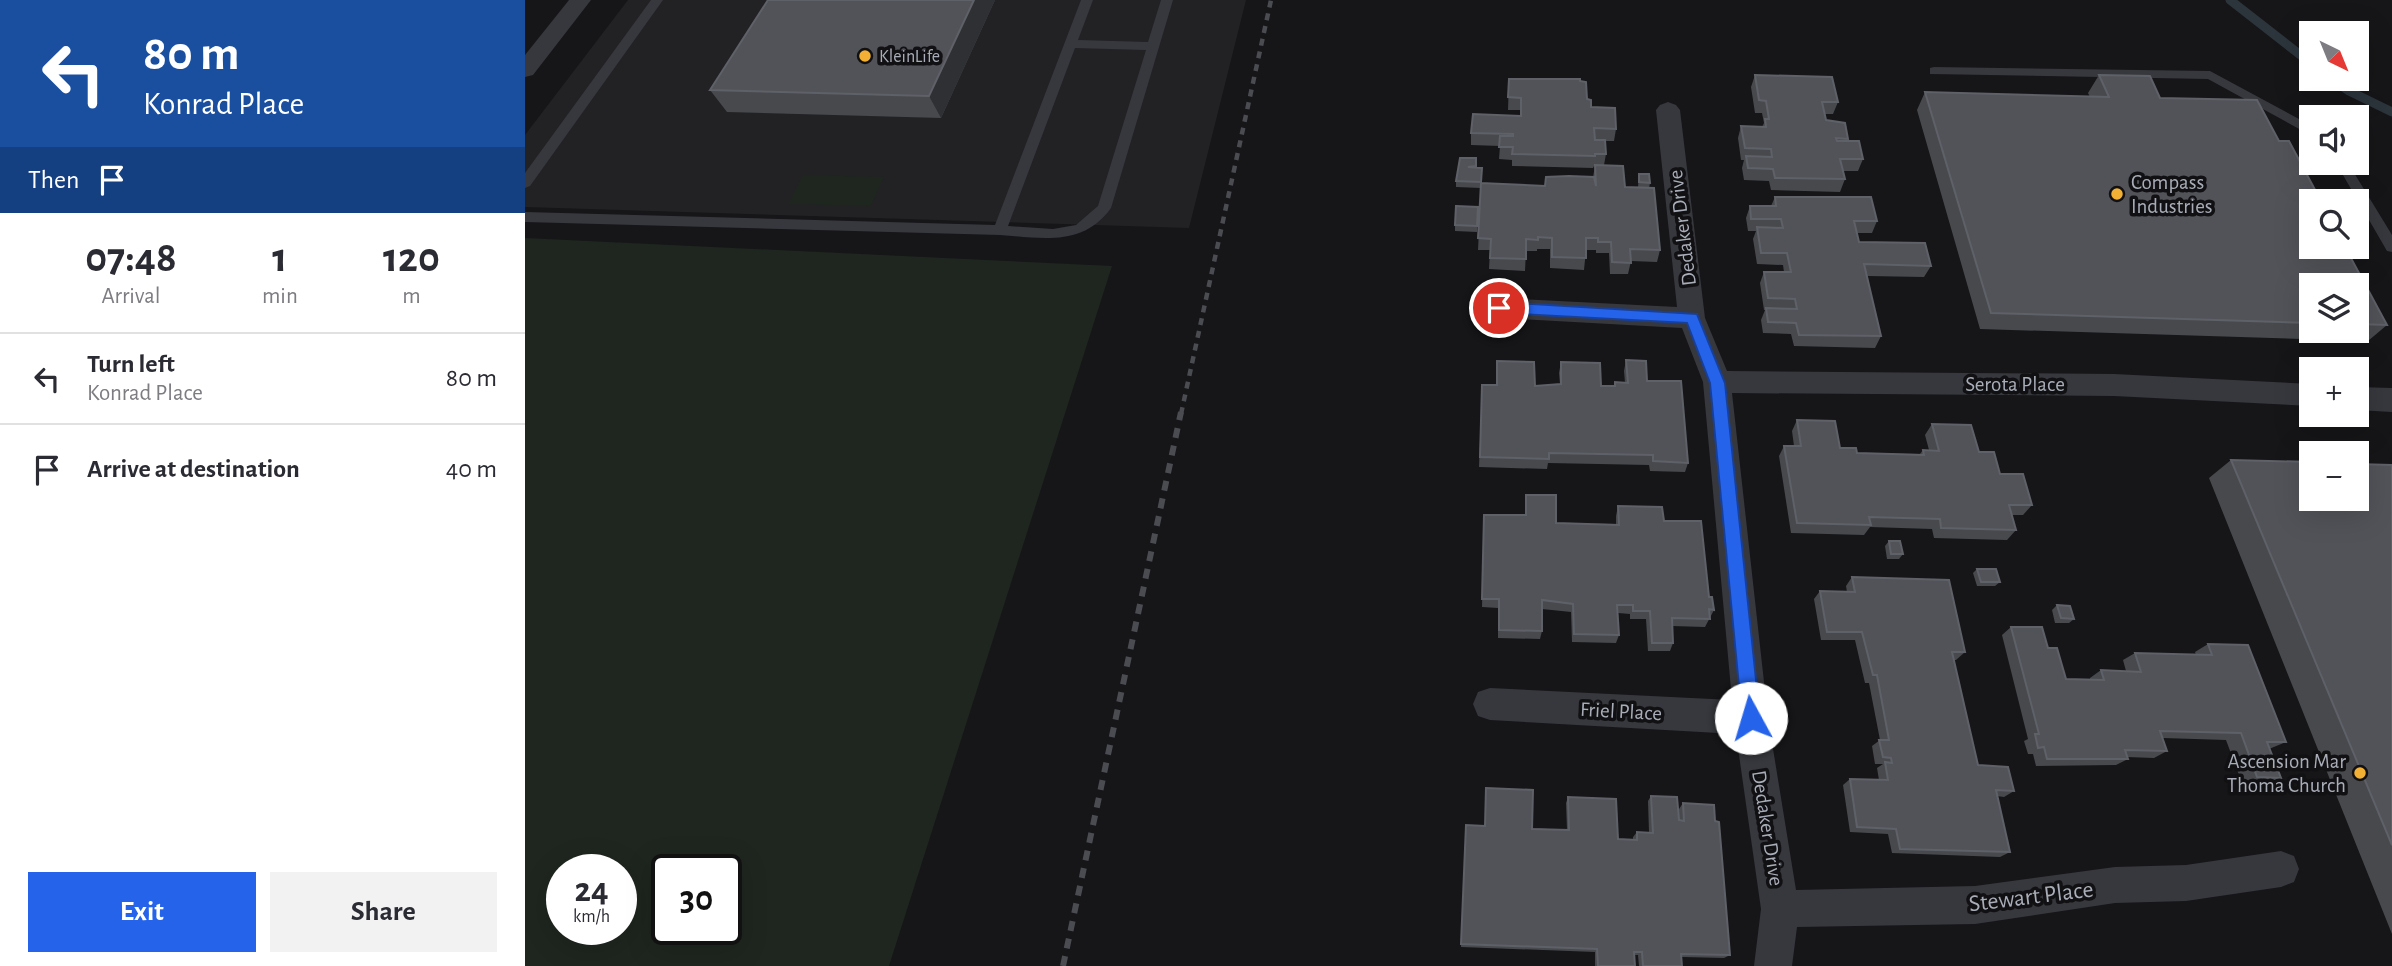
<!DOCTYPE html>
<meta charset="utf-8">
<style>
body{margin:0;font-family:"Alegreya Sans",sans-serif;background:#f2f2f3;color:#2b2b33;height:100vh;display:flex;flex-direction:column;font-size:26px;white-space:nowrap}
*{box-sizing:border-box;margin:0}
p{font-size:23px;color:#7c7c81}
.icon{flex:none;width:38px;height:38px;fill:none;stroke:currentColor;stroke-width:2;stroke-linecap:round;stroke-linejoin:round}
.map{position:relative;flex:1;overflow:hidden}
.sheet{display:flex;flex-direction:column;background:#fff;width:525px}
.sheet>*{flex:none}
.top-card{background:#1a4fa0;color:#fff;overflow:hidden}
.needle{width:46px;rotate:137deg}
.tools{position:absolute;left:1774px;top:21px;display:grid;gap:14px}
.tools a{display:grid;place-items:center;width:70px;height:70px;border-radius:0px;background:#fff;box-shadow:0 7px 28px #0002;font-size:35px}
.speed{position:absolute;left:21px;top:854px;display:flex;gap:14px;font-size:35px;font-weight:700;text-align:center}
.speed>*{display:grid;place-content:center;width:91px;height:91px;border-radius:50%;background:#fff;box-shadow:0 7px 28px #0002;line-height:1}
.speed small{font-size:18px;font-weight:400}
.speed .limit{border:4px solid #111;border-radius:10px;background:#fff;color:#111}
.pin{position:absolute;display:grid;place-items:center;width:60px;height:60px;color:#fff;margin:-30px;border:4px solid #fff;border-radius:50%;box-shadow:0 2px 7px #0007}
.me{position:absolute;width:77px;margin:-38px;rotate:354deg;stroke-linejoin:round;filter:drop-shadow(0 0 5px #0008)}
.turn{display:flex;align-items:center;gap:24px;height:147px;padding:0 28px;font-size:32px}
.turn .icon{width:91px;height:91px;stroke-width:2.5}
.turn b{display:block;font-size:49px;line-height:60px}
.then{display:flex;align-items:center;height:66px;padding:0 28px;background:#0003;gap:14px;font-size:26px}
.eta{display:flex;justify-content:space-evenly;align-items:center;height:119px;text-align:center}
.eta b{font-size:42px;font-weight:600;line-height:49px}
.cta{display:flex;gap:14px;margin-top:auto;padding:14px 28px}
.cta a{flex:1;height:80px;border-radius:0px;background:#2563eb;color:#fff;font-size:28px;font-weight:600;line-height:80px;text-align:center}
.cta a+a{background:#f2f2f3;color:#2b2b33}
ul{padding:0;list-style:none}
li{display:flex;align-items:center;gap:21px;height:91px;padding:0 28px;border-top:2px solid #e1e1e2}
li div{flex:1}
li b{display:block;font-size:26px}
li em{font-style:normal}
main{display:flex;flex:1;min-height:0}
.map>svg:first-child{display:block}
.built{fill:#222225}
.green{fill:#1e261f;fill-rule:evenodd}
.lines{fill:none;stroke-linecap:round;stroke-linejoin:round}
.stream{stroke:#2c353c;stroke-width:9}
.service{fill:#37383d;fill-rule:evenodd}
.minor{fill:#37383d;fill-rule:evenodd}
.rail-far1{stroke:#4a4c52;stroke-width:4.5;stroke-dasharray:7 6;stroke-linecap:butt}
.rail{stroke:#4a4c52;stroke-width:6;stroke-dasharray:10 8;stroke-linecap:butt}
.wall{fill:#47494d;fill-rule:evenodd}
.shaded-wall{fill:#2f3033}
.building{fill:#525359;stroke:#5f6168;stroke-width:2}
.route{fill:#2563eb;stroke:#184099;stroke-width:2}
.poi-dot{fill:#f2b134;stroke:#111113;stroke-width:2.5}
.labels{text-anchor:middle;stroke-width:7;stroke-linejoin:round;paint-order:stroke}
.far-poi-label{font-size:18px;fill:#a8adb8;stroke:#111113;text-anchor:start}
.poi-label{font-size:21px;fill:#a8adb8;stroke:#111113;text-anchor:start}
.street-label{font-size:21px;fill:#a8adb8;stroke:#111113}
.near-street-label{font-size:24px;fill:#a8adb8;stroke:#111113}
</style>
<main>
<section class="sheet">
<div class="top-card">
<div class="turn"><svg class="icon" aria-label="left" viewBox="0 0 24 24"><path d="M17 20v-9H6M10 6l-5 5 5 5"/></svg><div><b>80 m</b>Konrad Place</div></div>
<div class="then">Then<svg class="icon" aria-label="arrive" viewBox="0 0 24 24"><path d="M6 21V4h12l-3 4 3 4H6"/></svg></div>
</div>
<div class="eta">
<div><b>07:48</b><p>Arrival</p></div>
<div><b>1</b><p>min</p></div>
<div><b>120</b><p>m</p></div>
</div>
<ul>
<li><svg class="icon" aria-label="left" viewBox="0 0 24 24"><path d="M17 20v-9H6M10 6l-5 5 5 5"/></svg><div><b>Turn left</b><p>Konrad Place</p></div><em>80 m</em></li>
<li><svg class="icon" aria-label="arrive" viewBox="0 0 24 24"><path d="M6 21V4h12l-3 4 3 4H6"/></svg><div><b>Arrive at destination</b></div><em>40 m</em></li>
</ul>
<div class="cta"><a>Exit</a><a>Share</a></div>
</section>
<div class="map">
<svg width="1867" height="966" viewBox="0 0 1867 966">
<rect width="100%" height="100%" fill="#161618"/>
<!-- built -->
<path class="built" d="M103,0H721L664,228L0,207V135Z"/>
<!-- green -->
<path class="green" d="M278,175L359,177L346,206L263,204Z
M0,238L587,266L364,966H0ZM37,870H96V929H37ZM142,870H201V929H142Z"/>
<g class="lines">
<!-- stream -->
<path class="stream" d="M1705,0L1787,64
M1807,79L1824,91L1867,112"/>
<!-- service -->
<path class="service" d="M126,0H138L5,186L0,188V173Z
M556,0H568L553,40L623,42L636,0H648L586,208C558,247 517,238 475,235L0,222V212L470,225ZM550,48L621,50L573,206L551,225L528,229L483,226Z
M1409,67L1685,71L1787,126V136L1683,79L1405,74V68Z
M1811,163H1823L1867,235V252L1862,251Z"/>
<!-- minor -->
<path class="minor" d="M44,0H66L8,75L0,77V55Z
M1143,102L1151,105L1155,110L1180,318L1202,371L1589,374L1787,384V406L1589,396L1207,393L1243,718L1271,890L1450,886L1590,867L1661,865L1756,851L1769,856L1774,869L1769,882L1756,887L1661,901L1590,903L1450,924L1272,927L1267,966H1229L1236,909L1211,734L965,720L953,716L948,704L953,692L965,688L1207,700L1178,382L1157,328L974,318L965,315L961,308L965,301L974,298L1152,307L1131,110L1135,105Z
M1832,387L1867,388V412L1832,410Z"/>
<!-- rail-far1 -->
<path class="rail-far1" d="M656,414L746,0"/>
<!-- rail -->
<path class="rail" d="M538,966L656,412"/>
</g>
<!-- wall -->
<path class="wall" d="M470,0L416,118L202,112L185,90Z
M1230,75L1313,102L1308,114H1300L1301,120L1323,139L1322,141L1338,159L1333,171H1318L1320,179L1315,192L1246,190L1244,181L1219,180L1217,168L1219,160H1216L1213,138L1216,126L1237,127L1239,123L1237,113H1230L1226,87Z
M1574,75L1635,98L1754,141L1862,325L1843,341L1455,329L1392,110L1400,92L1565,97L1563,93ZM1787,285H1832V331H1787Z
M984,79L1055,81L1062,99L1066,107L1091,129L1089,141H1080L1081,154L1079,165L1100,187H1113L1114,174L1125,183L1124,188L1135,250L1132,262L1106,261L1103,274H1085L1084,253H1071V250H1061L1059,270L1025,268V249H1012V251H1001L1000,271L964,269L965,250H953L956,188L931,187V181L951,158V168H957L956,183L1020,186L1021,177H1068L1070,166H1069L1068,168L987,166V160L974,159L975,146L946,145V133L995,116V110H983Z
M1250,197L1352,221L1347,233H1332L1334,242L1406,266L1399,277L1342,276L1356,336L1350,348L1269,346L1266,334L1238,333L1236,320L1240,310H1239L1235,283L1239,272H1259L1258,265L1232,264L1228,239L1231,231H1223L1221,218L1225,206H1246Z
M953,207L952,232L930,231V225Z
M1101,360L1122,381L1163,463L1160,472L1125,471L1124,465L1023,463L1022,469L954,467L957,385L1010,386L1035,384L1034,373L1036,362L1076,386H1089L1090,382L1100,383L1099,371Z
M1272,420L1315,448L1332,453L1395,454L1398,450H1404L1400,435L1407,424L1454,452L1507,505L1498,515H1487L1491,530L1482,540L1409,538L1407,529L1345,527L1339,535L1266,533L1254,456L1259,446H1269L1267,431Z
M1706,460L1867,465V934L1684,478Z
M1001,495L1031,523L1091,524V516L1093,506L1139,521L1184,597L1189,610L1180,627L1147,626L1148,643L1145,651H1123L1121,619H1105V614L1093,613L1094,635L1091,643L1047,642L1046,612L1017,609V631L1015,639L973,638V608L957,607L959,515H1000Z
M1364,541L1378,554L1374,559H1362L1360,546Z
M1452,569L1475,582L1470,586H1452L1448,573Z
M1327,577L1440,652L1431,660H1429L1453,765L1489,791L1479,797L1472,796L1485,852L1475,857L1367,853L1363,834L1325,832L1318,785L1325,779L1354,780L1352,768L1358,764H1350L1347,746L1355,740L1344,683H1340L1330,640H1296L1289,599L1295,591L1322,592L1321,586Z
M1532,605L1549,619L1544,623H1530L1527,610Z
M1486,627L1523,648L1541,679L1565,680V678L1576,670L1601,671L1598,660L1610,653L1671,655L1670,652L1683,644L1761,742L1744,749L1756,778L1740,784L1717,783L1701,740L1638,738L1642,751L1629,758L1602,757L1603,759L1591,765L1511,766L1508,754H1503L1499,741L1503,739L1477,635Z
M1126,796L1154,820V809L1158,803L1205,955L1199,958L1157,957V966H1114L1113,955H1109L1110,966H1070V952L936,947L941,825L1042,830L1041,803L1043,797L1093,839L1108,840V837L1112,832H1124L1123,801Z"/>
<!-- shaded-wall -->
<path class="shaded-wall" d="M449,0H470L416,118L404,96Z"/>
<!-- building -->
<path class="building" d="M243,0H449L404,96L185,90Z
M1230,75L1307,77L1313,102H1297L1301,120L1320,123L1323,139L1311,138L1312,141H1334L1338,159H1315L1320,179L1250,178L1248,169L1223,168L1221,156L1247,157L1246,149L1220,148L1216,126L1241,127L1240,119H1244L1241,101L1234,100Z
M1574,75L1625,76L1635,98L1732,100L1754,141H1764L1796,201H1787V247H1820L1862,325L1832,324V285H1787V323L1466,313L1400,92L1584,97Z
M984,79H1055V81L1061,82L1062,99L1066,100V107L1090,108L1091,129L1069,128L1070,140H1080L1081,154H1070V156L987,154L988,147H974L975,136H988V134L946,133L948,114L996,116V98L983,97Z
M935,158H951V166L943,167L957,168L956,182L931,181Z
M1070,165L1098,166L1100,187L1129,188L1135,250L1105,249L1106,263L1087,262L1086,242H1073V238H1061V258L1027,257V238L1013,237V240L1001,239V259L965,258L966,239L953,238L956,183L1020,186L1021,177L1044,176L1069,177L1071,186Z
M1114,174H1124L1125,183L1114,182Z
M1250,197H1346L1352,221H1329L1334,242L1400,243L1406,266L1339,264L1356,336L1274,335L1271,323L1243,322L1241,308L1272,309L1270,299L1243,298L1239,272H1266L1262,253H1236L1232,227L1258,228L1256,219H1226L1225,206H1251Z
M931,206L953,207L952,226L930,225Z
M1101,360L1121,361L1122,381H1156L1163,463L1128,461V455L1024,453V459L955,457L957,385H972V361L1009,362L1010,386L1036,384V362L1075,363L1076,386H1090V382L1103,383Z
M1272,420L1310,421L1315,448H1331L1332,453L1366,454L1399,455L1398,450L1414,451L1407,424L1446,425L1454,452H1469L1475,474H1498L1507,505H1484L1491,530L1416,528L1415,519L1344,517L1346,525L1272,523L1259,446H1276Z
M1706,460L1787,462V499H1832V464L1867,465V845Z
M1001,495H1031V523L1094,525L1093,506L1137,507L1139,521H1176L1184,597H1187L1189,610L1184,609L1185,619L1147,618L1148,643H1127L1125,611H1108V605H1092L1094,635L1049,634L1048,604L1017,600V631L974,630V599H957L959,515H1001Z
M1364,541H1375L1378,554H1366Z
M1452,569H1471L1475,582H1456Z
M1327,577L1424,580L1440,652H1427L1453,765L1483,767L1489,791L1471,790L1485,852L1375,849L1371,829L1332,827L1325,779L1363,780L1360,762L1367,763L1366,758L1358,757L1354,740H1364L1352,675H1348L1337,632H1302L1295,591L1330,592Z
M1532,605L1545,606L1549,619L1536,618Z
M1486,627H1517L1523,648H1532L1541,679L1579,680L1576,670L1616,672L1610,653L1687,655L1683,644L1723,645L1761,742H1742L1756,778L1732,777L1716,733L1635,731L1642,751L1600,750L1603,759H1522L1519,747L1513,748L1510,734H1514Z
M961,788L1008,790L1007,829L1044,830L1043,797L1091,799L1093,839L1112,840V832L1128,833L1126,796L1152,797L1154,820L1159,821L1158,803L1189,805L1190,821L1194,822L1205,955L1156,954L1157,966H1118L1117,952H1109L1110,966H1073L1072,949L936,944L941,825L960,826Z"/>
<!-- route -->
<path class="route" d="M974,302L1172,314L1200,383L1235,718L1233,724L1226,727L1220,724L1217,718L1185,383L1162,323L974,313L967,308Z"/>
<!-- markers -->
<g class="poi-dot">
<circle cx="340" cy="56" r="7"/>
<circle cx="1592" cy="194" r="7"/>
<circle cx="1835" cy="773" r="7"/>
</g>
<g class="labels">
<!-- far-poi labels -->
<g class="far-poi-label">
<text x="354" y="62">KleinLife</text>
</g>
<!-- poi labels -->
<g class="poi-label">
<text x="1606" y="189">Compass<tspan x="1606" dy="24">Industries</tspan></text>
<text x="1821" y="768" text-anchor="end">Ascension Mar<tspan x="1821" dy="24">Thoma Church</tspan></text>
</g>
<!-- street labels -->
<g class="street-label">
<text transform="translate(1157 228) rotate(-97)" y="7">Dedaker Drive</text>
<text x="1490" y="391">Serota Place</text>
<text transform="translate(1096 711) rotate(3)" y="7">Friel Place</text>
<text transform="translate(1243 828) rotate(81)" y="7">Dedaker Drive</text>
</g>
<!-- near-street labels -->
<g class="near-street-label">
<text transform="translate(1506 896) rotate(-7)" y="8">Stewart Place</text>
</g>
</g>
</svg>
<div class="tools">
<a><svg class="needle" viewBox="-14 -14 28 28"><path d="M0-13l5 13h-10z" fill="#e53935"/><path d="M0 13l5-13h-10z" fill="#7c7c81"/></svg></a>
<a><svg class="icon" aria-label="sound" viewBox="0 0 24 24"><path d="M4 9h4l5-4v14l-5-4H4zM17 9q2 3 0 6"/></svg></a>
<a><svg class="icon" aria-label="search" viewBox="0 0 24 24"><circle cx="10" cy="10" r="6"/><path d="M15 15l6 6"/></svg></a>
<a><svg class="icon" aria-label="layers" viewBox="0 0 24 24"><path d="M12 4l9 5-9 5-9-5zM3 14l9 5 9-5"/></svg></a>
<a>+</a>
<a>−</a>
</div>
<div class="speed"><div>24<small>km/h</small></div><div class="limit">30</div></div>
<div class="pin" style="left:974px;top:308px;background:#d93025"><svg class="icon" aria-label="arrive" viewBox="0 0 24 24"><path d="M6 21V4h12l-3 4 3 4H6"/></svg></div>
<svg class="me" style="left:1226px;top:718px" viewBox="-20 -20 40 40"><circle r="19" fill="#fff"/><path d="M0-13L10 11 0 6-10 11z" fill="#2563eb"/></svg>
</div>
</main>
